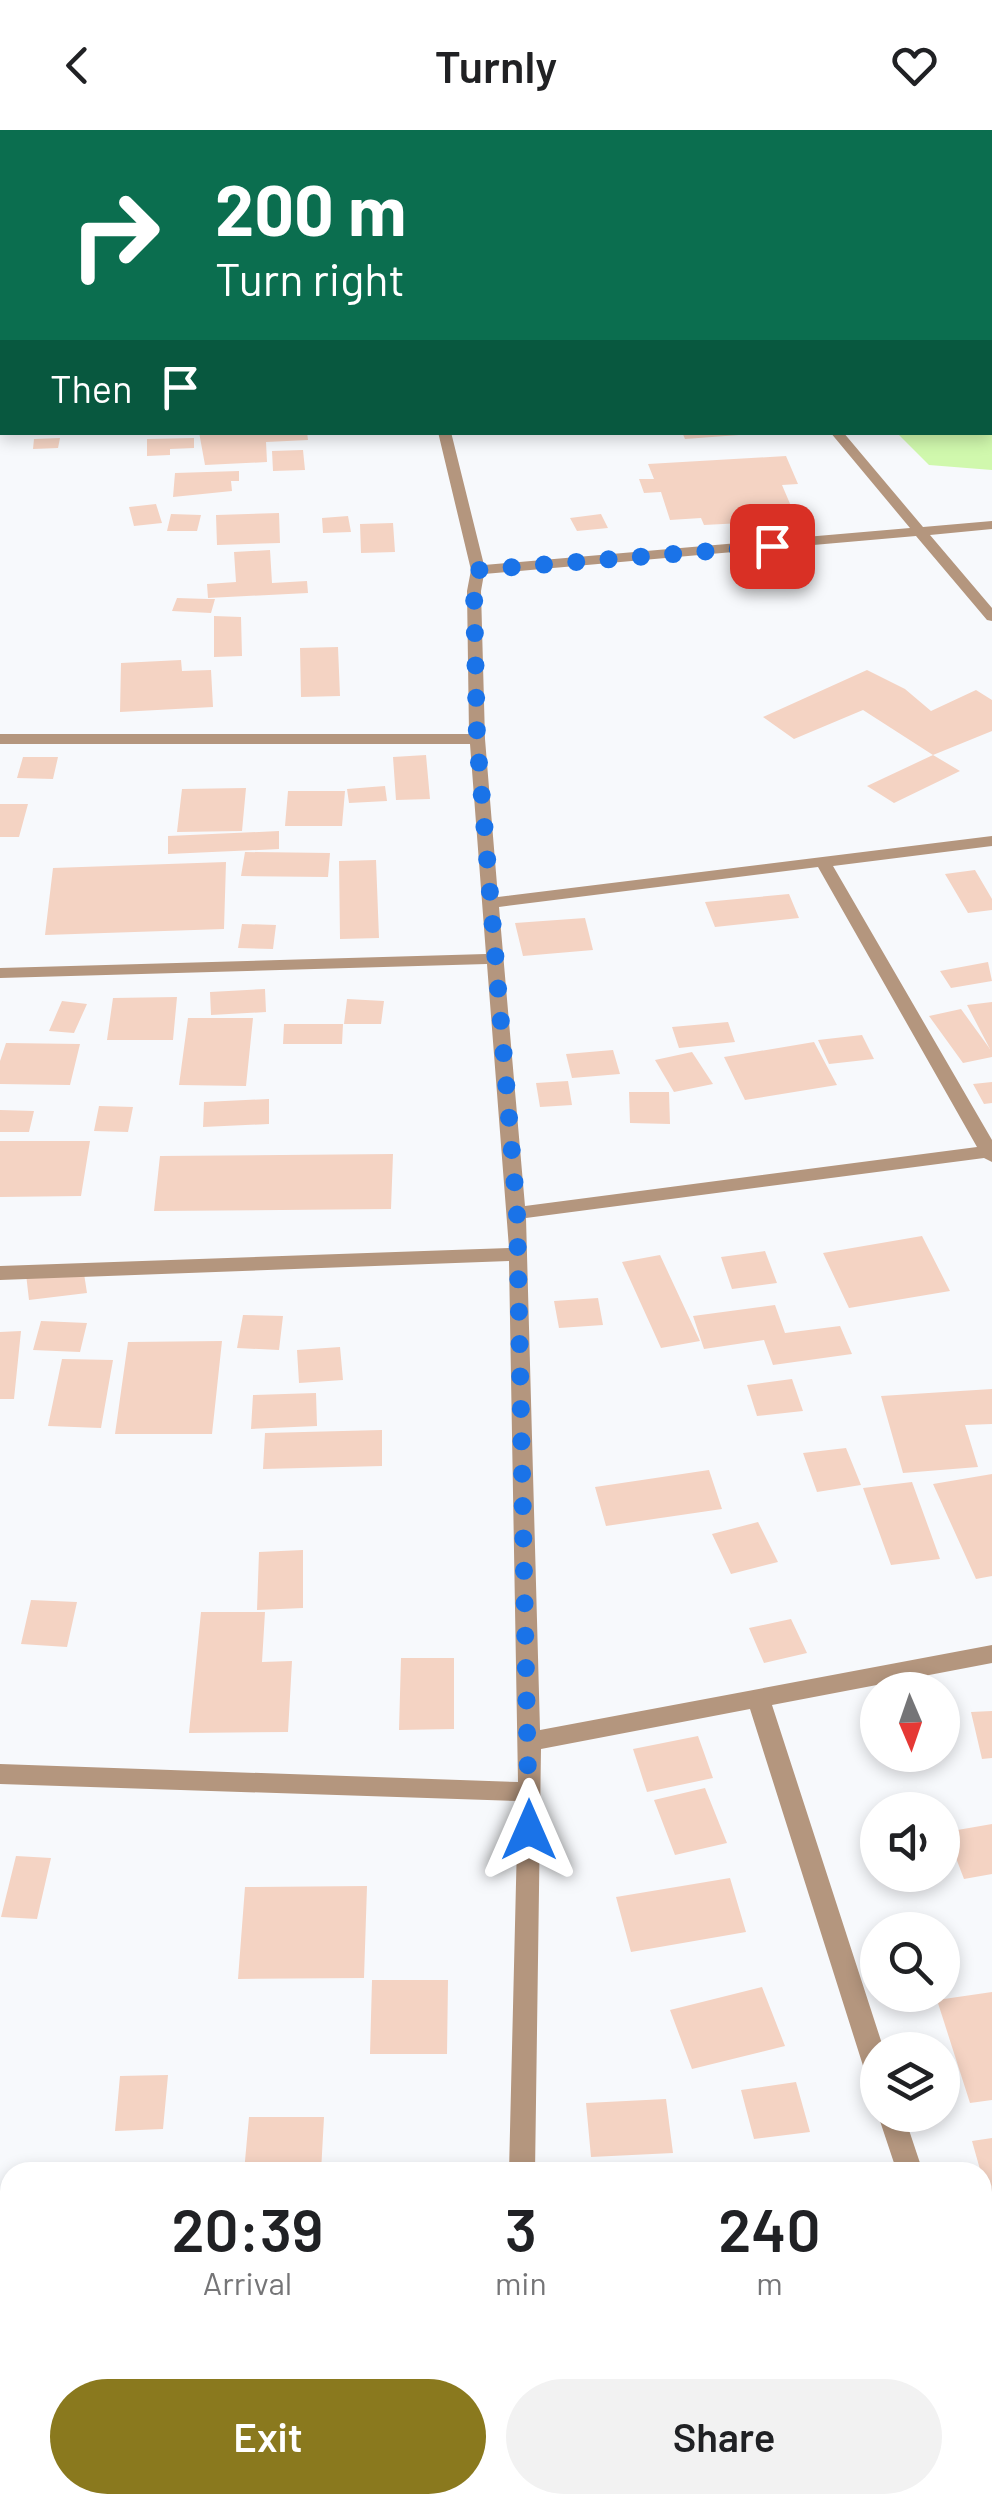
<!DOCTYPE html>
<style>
body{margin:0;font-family:Barlow,sans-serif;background:#f2f2f2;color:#202124;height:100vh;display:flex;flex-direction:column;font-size:38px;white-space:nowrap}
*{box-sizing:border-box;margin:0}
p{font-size:32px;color:#757577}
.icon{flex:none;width:55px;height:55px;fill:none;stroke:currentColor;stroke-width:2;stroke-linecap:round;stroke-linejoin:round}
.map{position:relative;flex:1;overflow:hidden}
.details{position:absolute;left:0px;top:2032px;width:992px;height:352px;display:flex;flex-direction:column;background:#fff;border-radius:30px 30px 0 0;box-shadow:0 5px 15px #0003}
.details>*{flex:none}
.guide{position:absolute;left:0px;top:0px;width:992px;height:305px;box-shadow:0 5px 15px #0003;background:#0b6e4f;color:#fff;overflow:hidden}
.needle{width:65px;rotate:178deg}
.tools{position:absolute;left:860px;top:1542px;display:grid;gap:20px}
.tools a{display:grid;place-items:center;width:100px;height:100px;border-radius:50%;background:#fff;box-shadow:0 5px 15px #0003;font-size:50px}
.pin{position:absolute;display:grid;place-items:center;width:85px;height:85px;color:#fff;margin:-42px;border-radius:20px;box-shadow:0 5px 15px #0006}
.me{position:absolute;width:110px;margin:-55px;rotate:0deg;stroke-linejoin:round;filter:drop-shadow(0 0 8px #0008)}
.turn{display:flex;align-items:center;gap:35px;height:210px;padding:0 50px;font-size:45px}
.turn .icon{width:130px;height:130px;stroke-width:2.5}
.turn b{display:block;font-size:70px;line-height:85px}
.then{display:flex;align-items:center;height:95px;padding:0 50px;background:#0003;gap:20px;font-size:38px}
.eta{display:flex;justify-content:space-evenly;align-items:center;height:170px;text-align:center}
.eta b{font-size:60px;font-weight:600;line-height:70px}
.button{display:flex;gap:20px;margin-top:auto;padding:20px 50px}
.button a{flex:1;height:115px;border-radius:60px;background:#8a791e;color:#fff;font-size:40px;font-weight:600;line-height:115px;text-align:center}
.button a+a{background:#f2f2f2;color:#202124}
header{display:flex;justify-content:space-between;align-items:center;height:130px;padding:0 50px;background:#fff;font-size:45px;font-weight:600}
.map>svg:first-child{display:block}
.green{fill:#d0f8ad}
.building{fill:#f4d3c3}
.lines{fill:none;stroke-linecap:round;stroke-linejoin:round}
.minor{fill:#b4967e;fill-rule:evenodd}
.route{stroke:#1a73e8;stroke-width:18;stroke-dasharray:0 32.4}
</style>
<header><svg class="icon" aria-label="back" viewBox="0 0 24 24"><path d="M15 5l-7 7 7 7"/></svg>Turnly<svg class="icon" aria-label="heart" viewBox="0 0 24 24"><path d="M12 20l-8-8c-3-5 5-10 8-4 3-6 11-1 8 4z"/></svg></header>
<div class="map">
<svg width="992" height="2383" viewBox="0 0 992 2383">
<rect width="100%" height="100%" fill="#f7f9fc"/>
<!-- green -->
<path class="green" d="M629,0H992V340L929,335L897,303L990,302V2H615Z"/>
<!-- building -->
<path class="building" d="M199,302H307L308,310L266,312L267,332L205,335Z
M682,302H739V305L685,309Z
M60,308L58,318L33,319L34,309Z
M194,308V318L170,319V325L147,326V309Z
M303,320L305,340L273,341L272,321Z
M786,326L798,354L782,355L794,383L758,385L761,392L704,395L701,388L670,390L661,362L644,363L639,349H654L648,334Z
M239,341V351H231L232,361L173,367L175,343Z
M156,374L162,393L134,396L129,377Z
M279,383L280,413L217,415L216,385Z
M171,384L201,385L197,401H167Z
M601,384L608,398L577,401L570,388Z
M348,386L351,402L323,403L322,388Z
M393,393L395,422L361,423L360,394Z
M270,420L272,453L307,451L308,463L208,468L207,454L236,452L234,422Z
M177,468L208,469H215L211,483L172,481Z
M214,486L241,487L242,526L214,527Z
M338,517L340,566L301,567L300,518Z
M181,530L182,541L211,540L213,577L120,582L121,533Z
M867,540L905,559L931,581L976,560L992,570V601L933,625L863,580L794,609L763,587Z
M426,625L430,669L396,670L393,627Z
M933,625L960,641L894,673L867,656Z
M23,627H58L53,649L17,648Z
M385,656L387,671L349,673L347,659Z
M246,658L242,701L177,702L182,659Z
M288,661H345L342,696H285Z
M0,674H28L19,707H0Z
M279,701V719L168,724V706Z
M245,722L330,723L328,747L241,746Z
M376,730L379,808L340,809L339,731Z
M226,732L224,799L45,805L53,738Z
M975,740L992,769V780L968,783L945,744Z
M789,764L799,788L715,797L705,772Z
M585,788L593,820L523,826L515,793Z
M242,794L276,795L273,819L238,818Z
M988,832L992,851L951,858L940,841Z
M265,859L266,882L211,885L210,862Z
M177,867L173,910H107L113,868Z
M347,869L384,871L381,894H344Z
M62,871L87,874L74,903L49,901Z
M992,872V927L963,933L929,886L961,879L990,919L967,875Z
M188,888H253L246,956L179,955Z
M728,892L735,912L679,918L672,897Z
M284,894H343L342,914H283Z
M862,905L874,929L829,934L818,910Z
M814,912L837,955L745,970L724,927Z
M6,913L80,914L70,955L0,954V931Z
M613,920L620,944L572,948L566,924Z
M692,922L713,954L674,962L655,930Z
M568,951L572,975L540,977L536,953Z
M992,952V973L984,974L973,954Z
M629,962H669L670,994L630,993Z
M269,969V994L203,997L204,972Z
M99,976L133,977L128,1002L94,1001Z
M0,980L34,981L29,1002H0Z
M0,1011H90L81,1066L0,1067Z
M393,1024L391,1079L154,1081L160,1026Z
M922,1106L950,1161L849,1178L823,1123Z
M765,1121L777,1153L732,1159L721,1127Z
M660,1125L700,1211L661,1218L622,1132Z
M83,1137L87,1163L29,1170L26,1144Z
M598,1168L603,1195L559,1198L554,1171Z
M775,1175L785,1203L840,1196L852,1224L773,1235L764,1210L704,1219L693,1186Z
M243,1185L283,1186L279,1220L237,1218Z
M41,1191L87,1193L80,1222L33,1220Z
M21,1201L14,1269H0V1202Z
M222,1211L212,1304H115L128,1212Z
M340,1217L343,1250L299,1253L297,1220Z
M62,1229L113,1230L101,1298L48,1296Z
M792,1249L803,1281L757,1286L747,1255Z
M992,1259V1294L965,1295L978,1337L903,1343L881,1266Z
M316,1263L317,1296L251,1299L253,1265Z
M382,1300V1336L263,1339L265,1303Z
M846,1318L861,1355L817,1362L803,1323Z
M709,1340L722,1379L606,1396L595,1357Z
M992,1344V1446L976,1449L933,1354Z
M912,1352L940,1429L891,1435L863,1358Z
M758,1392L778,1432L731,1444L712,1404Z
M303,1420V1478L257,1480L259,1422Z
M31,1470L77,1472L67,1517L21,1514Z
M201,1482H265L262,1532L292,1531L288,1602L189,1603Z
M791,1489L807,1523L764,1533L749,1498Z
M401,1528H454V1599L399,1600Z
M992,1581V1628L982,1629L971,1582Z
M698,1606L713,1648L647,1662L633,1619Z
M705,1658L727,1713L675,1725L654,1670Z
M992,1694V1744L964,1749L946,1702Z
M16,1726L51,1728L37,1789L1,1787Z
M730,1748L746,1802L631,1822L616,1767Z
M367,1756L364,1848L238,1849L245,1757Z
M372,1850H448L447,1924H370Z
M762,1857L785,1916L692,1939L670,1880Z
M992,1862V1970L970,1973L937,1870Z
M168,1945L163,1999L115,2001L120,1946Z
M796,1952L810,2002L754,2009L741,1960Z
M666,1969L673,2023L591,2027L586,1973Z
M249,1987H324L321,2042H244Z
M992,2008V2147L982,2148L983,2050L972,2011Z
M250,2375H432L431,2383H250Z"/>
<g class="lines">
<!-- minor -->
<path class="minor" d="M0,121L2,122V128L0,129Z
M438,302H451L484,435L910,398L830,302H843L923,397L992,391V399L930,405L992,478V491L987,490L916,406L484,444L481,461L485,609L498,767L992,706V716L833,736L992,1010V1032L984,1028L526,1088L540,1600L992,1515V1533L772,1575L884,1920H878V1954L869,1950L865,1942L750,1579L541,1619L535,2042H509L518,1671L0,1654V1634L518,1652L509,1131L0,1150V1136L509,1118L487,834L0,848V838L486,824L470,614H0V604H469L467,461L471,440ZM818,737L977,1017L525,1076L499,777Z
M878,1985H904L923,2042H897Z
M982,2257L992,2261V2303L989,2304L982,2302Z
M0,2263L10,2264V2292L0,2291Z
M505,2375H572L568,2383H501Z"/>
</g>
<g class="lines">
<!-- route -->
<path class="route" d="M529,1700L517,1082L477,609L474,461L478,440L772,416"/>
</g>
</svg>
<div class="tools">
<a><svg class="needle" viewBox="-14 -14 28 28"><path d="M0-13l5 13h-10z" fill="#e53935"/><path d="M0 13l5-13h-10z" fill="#757577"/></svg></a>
<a><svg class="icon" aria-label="sound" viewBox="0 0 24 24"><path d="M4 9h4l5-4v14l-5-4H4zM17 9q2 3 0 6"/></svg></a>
<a><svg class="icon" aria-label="search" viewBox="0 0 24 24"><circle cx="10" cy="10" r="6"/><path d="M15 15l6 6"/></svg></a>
<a><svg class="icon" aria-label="layers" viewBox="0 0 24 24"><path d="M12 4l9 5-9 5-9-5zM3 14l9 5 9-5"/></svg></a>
</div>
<div class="pin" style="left:772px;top:416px;background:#d93025"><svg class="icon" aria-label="arrive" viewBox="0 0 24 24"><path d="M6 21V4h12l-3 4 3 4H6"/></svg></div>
<svg class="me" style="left:529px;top:1700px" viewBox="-20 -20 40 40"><path d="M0-17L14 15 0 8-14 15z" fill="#1a73e8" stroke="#fff" stroke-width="4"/></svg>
<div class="guide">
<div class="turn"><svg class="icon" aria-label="right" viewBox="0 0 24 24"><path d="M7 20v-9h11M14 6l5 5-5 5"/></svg><div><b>200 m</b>Turn right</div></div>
<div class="then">Then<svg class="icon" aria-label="arrive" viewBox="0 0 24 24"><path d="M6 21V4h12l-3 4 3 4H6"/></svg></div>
</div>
<section class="details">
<div class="eta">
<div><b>20:39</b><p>Arrival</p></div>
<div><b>3</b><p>min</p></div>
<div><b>240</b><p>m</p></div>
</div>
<div class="button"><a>Exit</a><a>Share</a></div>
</section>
</div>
